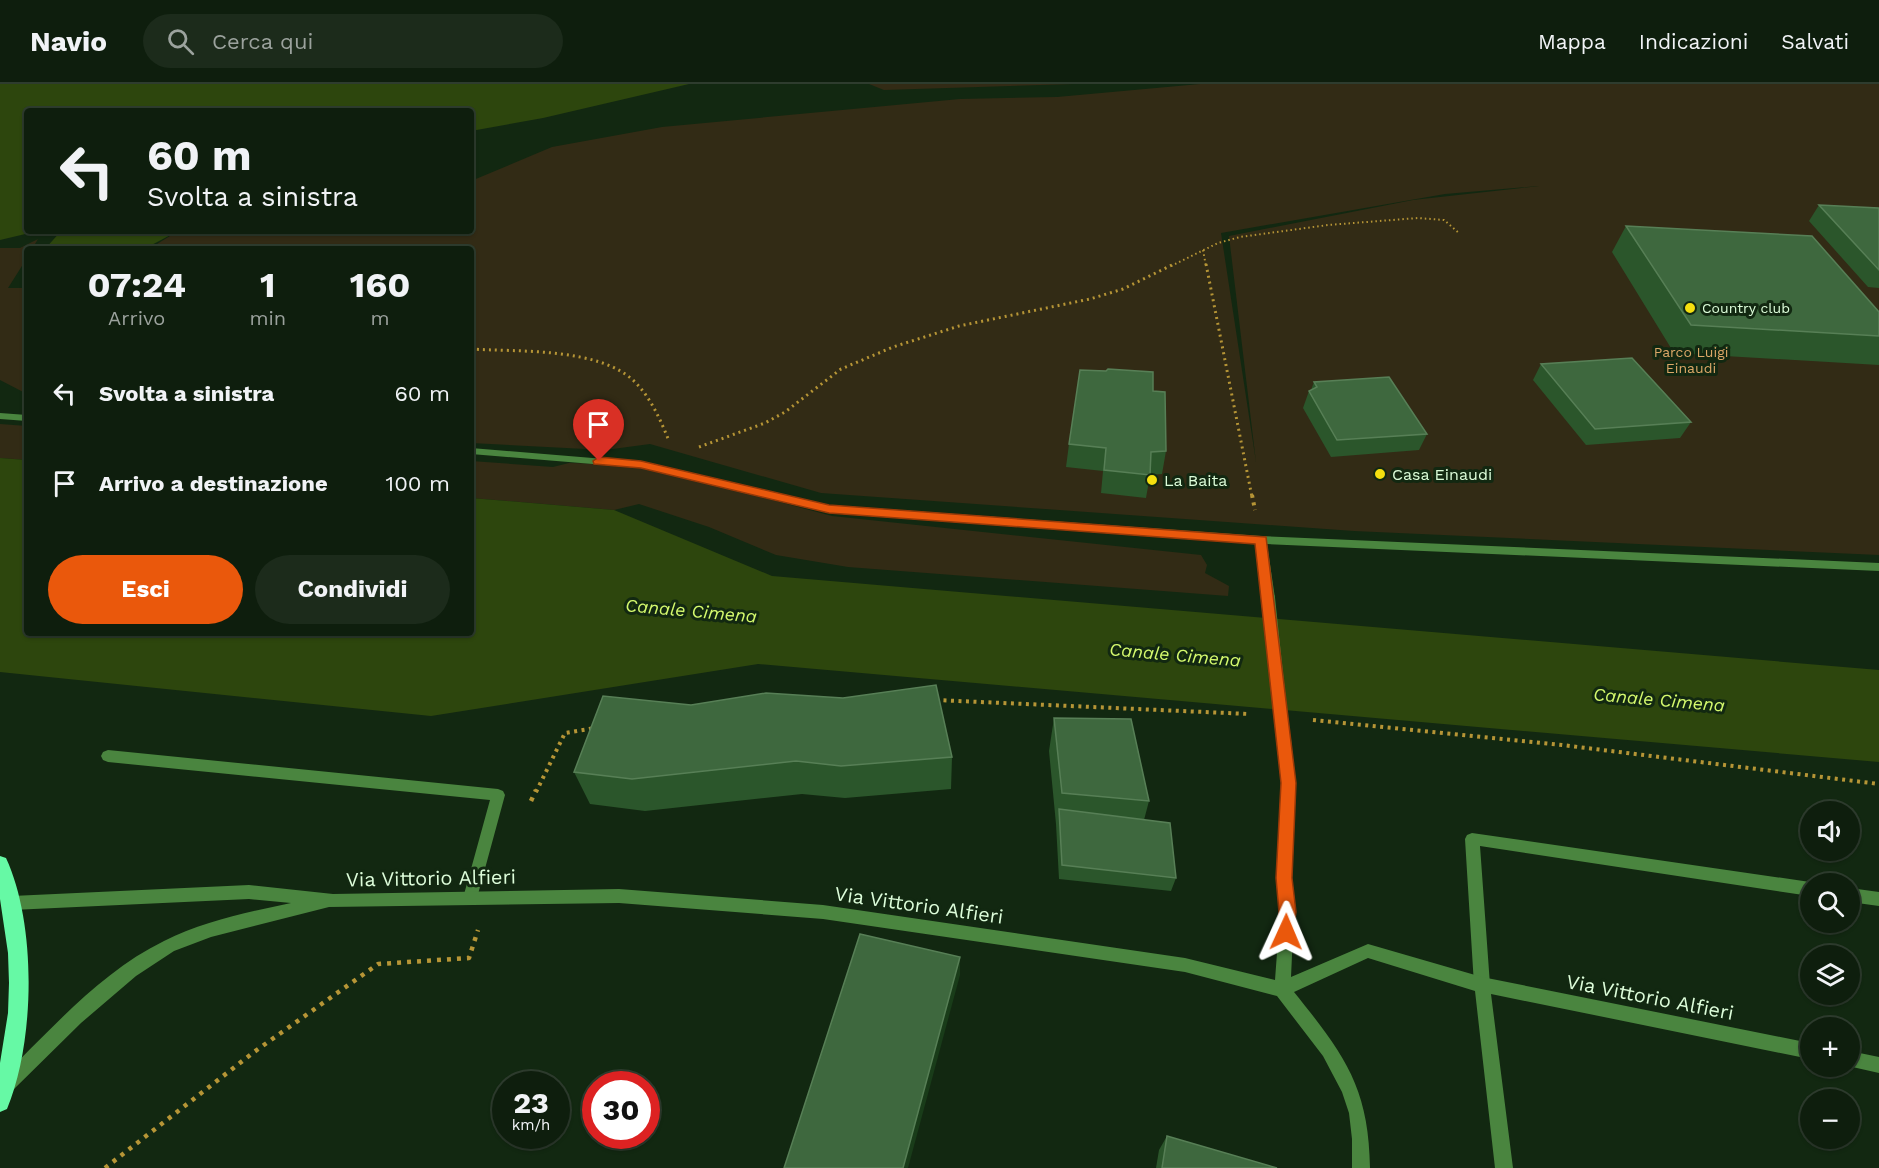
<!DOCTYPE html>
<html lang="it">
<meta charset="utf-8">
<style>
body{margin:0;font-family:"Work Sans",sans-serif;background:#1c2b1b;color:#f1f3f6;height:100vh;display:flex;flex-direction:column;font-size:22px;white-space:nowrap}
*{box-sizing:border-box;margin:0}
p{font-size:20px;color:#9ba29d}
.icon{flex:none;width:33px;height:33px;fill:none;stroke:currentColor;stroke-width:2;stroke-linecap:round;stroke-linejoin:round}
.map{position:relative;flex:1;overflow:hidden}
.details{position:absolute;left:24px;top:162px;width:450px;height:390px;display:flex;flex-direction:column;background:#0e1e0d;border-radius:6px;box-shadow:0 2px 4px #0004,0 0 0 2px #2e3c2e}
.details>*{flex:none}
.banner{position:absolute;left:24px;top:24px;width:450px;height:126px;border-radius:6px;box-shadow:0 2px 4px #0004,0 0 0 2px #2e3c2e;background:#0e1e0d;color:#f1f3f6;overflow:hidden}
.controls{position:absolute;left:1800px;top:717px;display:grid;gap:12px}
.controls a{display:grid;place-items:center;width:60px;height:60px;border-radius:50%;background:#0e1e0d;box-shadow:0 2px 4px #0004,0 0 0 2px #2e3c2e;font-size:30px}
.speed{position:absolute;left:492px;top:987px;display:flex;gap:12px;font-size:30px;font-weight:700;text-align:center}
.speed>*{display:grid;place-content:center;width:78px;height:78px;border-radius:50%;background:#0e1e0d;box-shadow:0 2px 4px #0004,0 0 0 2px #2e3c2e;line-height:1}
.speed small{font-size:15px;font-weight:400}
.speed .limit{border:9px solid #d22;background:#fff;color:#111}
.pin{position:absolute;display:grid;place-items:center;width:51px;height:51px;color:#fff;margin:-62px -26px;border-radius:50% 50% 50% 0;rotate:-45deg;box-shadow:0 0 6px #0007}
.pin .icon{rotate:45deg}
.me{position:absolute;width:66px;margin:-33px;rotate:1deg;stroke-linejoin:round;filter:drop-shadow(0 0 4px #0008)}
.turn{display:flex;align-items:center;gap:21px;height:126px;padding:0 24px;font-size:27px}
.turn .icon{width:78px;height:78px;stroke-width:2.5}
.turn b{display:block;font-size:42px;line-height:51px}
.eta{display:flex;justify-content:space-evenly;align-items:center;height:102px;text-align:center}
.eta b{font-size:36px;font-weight:700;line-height:42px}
.button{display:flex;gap:12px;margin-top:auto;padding:12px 24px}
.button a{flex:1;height:69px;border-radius:36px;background:#ea580c;color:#fff;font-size:24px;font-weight:700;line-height:69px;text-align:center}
.button a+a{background:#1c2b1b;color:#f1f3f6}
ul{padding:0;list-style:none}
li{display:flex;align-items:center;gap:18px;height:90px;padding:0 24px}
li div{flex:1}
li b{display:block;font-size:22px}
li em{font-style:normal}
header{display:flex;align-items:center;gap:36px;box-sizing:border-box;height:84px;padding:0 30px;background:#0e1e0d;border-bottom:2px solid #2e3c2e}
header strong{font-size:28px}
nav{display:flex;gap:33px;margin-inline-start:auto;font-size:21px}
.search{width:420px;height:54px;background:#1c2b1b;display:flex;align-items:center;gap:15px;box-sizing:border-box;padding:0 21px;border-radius:33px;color:#9ba29d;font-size:22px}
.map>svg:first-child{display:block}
.green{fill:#322b15;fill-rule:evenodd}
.water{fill:#2d460d}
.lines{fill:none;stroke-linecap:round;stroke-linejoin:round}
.path-far3{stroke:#b69536;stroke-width:2;stroke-dasharray:1.5 3;stroke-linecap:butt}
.path-far2{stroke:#b69536;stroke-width:3;stroke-dasharray:2 4;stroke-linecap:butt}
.path-far1{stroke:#b69536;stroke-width:4;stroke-dasharray:3 4.5;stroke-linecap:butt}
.path{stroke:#b69536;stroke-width:4.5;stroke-dasharray:4 6;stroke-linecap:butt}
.lane{fill:#4a853f;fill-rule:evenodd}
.street{fill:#4a853f;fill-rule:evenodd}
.primary{fill:#66f9a5;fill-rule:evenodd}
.street-bridge{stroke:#4a853f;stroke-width:12}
.wall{fill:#2b562b}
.shaded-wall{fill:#193c19}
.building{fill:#3e683e;stroke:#577f56;stroke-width:1.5}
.route{fill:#ea580c;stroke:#983908;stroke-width:1.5}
.poi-dot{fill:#f5df0f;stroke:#122811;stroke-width:2}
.labels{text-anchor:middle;stroke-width:6;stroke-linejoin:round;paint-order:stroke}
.far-poi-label{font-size:14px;fill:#ddfdda;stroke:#122811;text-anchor:start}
.far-park-label{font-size:14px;fill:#dca868;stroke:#122811}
.poi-label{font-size:16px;fill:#ddfdda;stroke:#122811;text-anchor:start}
.water-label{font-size:18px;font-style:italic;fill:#d4f96d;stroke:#122811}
.near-street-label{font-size:20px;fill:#ddfdda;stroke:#122811}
</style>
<header>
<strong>Navio</strong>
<div class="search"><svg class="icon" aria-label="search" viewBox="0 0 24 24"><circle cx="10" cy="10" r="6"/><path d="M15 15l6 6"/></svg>Cerca qui</div>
<nav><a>Mappa</a><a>Indicazioni</a><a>Salvati</a></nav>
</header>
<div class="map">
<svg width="1879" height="1084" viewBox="0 0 1879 1084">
<rect width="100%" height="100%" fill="#122811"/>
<!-- green -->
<path class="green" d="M869,0H1074L884,6Z
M1200,0H1879V471L1354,447L821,409L650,360L605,366L471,359V165H149L178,147H181L184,152L197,147H471V97L552,63L662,43L960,15L1057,13ZM1539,102L1413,116L1229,152L1256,378L1221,149L1445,110Z
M38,155L32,165H27V174L8,204H27V310L0,296V164H20Z
M0,340L27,342V376L0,374Z
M471,377L553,383L569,379L641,381L832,432L1201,471L1207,481L1205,489L1229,502L1228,512L848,483L776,471L709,443L639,420L614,426L471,414Z"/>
<!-- water -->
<path class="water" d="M0,0H689L543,34L471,47V27H27V147H38L0,156Z
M61,147H178L144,165H45Z
M0,374L27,376V549H471V414L614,426L772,492L1879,586V678L758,580L431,632L0,588Z"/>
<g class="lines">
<!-- path-far3 -->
<path class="path-far3" d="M1203,166L1206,182
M1171,182L1218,159L1240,153L1328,141L1418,134L1444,136L1459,149"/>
<!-- path-far2 -->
<path class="path-far2" d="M1206,180L1252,413
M471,265C517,268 600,263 635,298C651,314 661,337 669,357
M699,363L765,339L785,328L841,285L893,263L959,242L1090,215L1123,205L1174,180"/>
<!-- path-far1 -->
<path class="path-far1" d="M1252,411L1255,426
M936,616L1249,630
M1313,636L1562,661L1879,700
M536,708L565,649L595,644"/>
<!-- path -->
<path class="path" d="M531,717L536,706
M105,1084L254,968L378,880L469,874L478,846"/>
<!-- lane -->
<path class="lane" d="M108,666L498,705L503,707L505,711L477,814L475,819L470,821L465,819L463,814L490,716L108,678L103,676L101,672L103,668Z
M1472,749L1810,798L1813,800H1810V812L1480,762L1490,901L1488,906L1482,909L1476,906L1474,901L1465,755L1467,751Z
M1850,804L1879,808V822L1850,818Z"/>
<!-- street -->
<path class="street" d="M0,329L27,331V337L0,335Z
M471,364L641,378L829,421L1261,452L1879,479V487L1267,460L1275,514L1269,518L1263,514L1256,460L829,429L641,384L471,370Z
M1284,650L1289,651L1291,655L1295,699L1291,794L1294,828L1291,893L1368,860L1482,893L1810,959V975L1491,910L1513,1084H1495L1475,907L1368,874L1294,908C1343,969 1369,1002 1370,1084H1352V1055L1349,1029L1342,1008L1323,972L1277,912L1185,888L823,835L619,819L329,823L211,853L174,867L136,892L81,939L12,1007L6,1009L0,1007V995C50,947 100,888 164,857C204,837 248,828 291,819L249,815L12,826L7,824L5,819L7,814L12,812L249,801L333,810L619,805L823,821L1185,874L1275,896L1280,828L1277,794L1281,699L1277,655L1279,651Z
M1850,967L1879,973V989L1848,982Z"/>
<!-- primary -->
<path class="primary" d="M0,772L6,774C37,841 35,958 7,1025L0,1028V979L8,929L9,899L8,869L0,815Z"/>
<!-- street-bridge -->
<path class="street-bridge" d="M1269,514L1284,655"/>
</g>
<!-- wall -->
<path class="wall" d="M1819,121L1879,124V204L1868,203L1809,137Z
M1626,142L1879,228V281L1674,269L1612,168Z
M1541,280L1691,338L1680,354L1586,361L1533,296Z
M1106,287L1153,307L1166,367L1162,390L1150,391L1146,414L1101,409L1103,387L1066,383L1069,360Z
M1314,298L1427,350L1419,366L1331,373L1303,324L1309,307L1311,306Z
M603,612L952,673L951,705L845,714L802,710L645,727L590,720L574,688Z
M1054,634L1149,717L1144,736L1176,794L1171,807L1059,795L1056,740L1049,667Z
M1167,1052L1277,1084H1156L1159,1066Z"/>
<!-- shaded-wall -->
<path class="shaded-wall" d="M960,873V891L908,1084H903Z"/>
<!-- building -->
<path class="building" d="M1819,121L1879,124V186Z
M1626,142L1812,152L1879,228V252L1691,241Z
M1632,274L1691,338L1595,345L1541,280Z
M1108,285L1153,288V307L1165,308L1166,367L1151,368L1150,391L1104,386L1106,364L1069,360L1080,286L1106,287Z
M1389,293L1427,350L1337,356L1309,307L1317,303L1314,298Z
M936,601L952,673L841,682L796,677L632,695L574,688L603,612L691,621L766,609L843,614Z
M1054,634L1131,635L1149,717L1062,709Z
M1059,725L1170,739L1176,794L1062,781Z
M860,850L960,873L903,1084H784Z
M1167,1052L1277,1084H1162Z"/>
<!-- route -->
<path class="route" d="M599,373L641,377L829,421L1266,453L1296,699L1292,794L1296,828L1292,853L1286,856L1280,853L1277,848L1279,828L1276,794L1281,699L1255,460L829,429L641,384L594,380L593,377Z"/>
<!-- markers -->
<g class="poi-dot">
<circle cx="1690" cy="224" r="6"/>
<circle cx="1380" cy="390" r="6"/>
<circle cx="1152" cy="396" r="6"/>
</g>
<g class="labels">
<!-- far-poi labels -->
<g class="far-poi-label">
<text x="1702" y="229">Country club</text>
</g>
<!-- far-park labels -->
<g class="far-park-label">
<text x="1691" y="273">Parco Luigi<tspan x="1691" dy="16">Einaudi</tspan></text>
</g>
<!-- poi labels -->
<g class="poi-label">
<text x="1392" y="396">Casa Einaudi</text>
<text x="1164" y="402">La Baita</text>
</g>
<!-- water labels -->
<g class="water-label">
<text transform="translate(691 527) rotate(5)" y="6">Canale Cimena</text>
<text transform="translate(1175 571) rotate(5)" y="6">Canale Cimena</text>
<text transform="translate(1659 616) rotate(5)" y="6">Canale Cimena</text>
</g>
<!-- near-street labels -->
<g class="near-street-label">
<text transform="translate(431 794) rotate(-1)" y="7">Via Vittorio Alfieri</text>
<text transform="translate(919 821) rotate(8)" y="7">Via Vittorio Alfieri</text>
<text transform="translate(1650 913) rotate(11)" y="7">Via Vittorio Alfieri</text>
</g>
</g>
</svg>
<div class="controls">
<a><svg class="icon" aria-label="sound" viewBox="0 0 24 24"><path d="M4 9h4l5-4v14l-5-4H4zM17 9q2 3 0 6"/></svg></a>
<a><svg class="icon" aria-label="search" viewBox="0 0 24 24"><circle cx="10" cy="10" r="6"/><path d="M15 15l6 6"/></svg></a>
<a><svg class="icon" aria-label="layers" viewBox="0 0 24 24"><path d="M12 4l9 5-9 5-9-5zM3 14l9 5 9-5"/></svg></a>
<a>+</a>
<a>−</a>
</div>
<div class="speed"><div>23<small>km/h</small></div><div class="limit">30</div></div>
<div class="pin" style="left:599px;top:377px;background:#d93025"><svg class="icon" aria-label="arrive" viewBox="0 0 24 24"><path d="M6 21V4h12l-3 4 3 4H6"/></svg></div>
<svg class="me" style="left:1286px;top:848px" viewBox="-20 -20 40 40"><path d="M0-17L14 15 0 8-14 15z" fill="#ea580c" stroke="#fff" stroke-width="4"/></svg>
<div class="banner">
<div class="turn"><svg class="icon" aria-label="left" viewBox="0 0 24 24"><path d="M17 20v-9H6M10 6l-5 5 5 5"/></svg><div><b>60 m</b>Svolta a sinistra</div></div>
</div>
<section class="details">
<div class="eta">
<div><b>07:24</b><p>Arrivo</p></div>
<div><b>1</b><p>min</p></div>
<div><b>160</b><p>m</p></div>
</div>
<ul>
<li><svg class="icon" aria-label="left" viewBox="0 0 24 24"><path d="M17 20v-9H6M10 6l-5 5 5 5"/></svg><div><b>Svolta a sinistra</b></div><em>60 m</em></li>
<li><svg class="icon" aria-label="arrive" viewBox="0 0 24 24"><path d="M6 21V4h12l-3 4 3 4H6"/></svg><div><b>Arrivo a destinazione</b></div><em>100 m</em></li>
</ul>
<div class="button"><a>Esci</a><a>Condividi</a></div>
</section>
</div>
